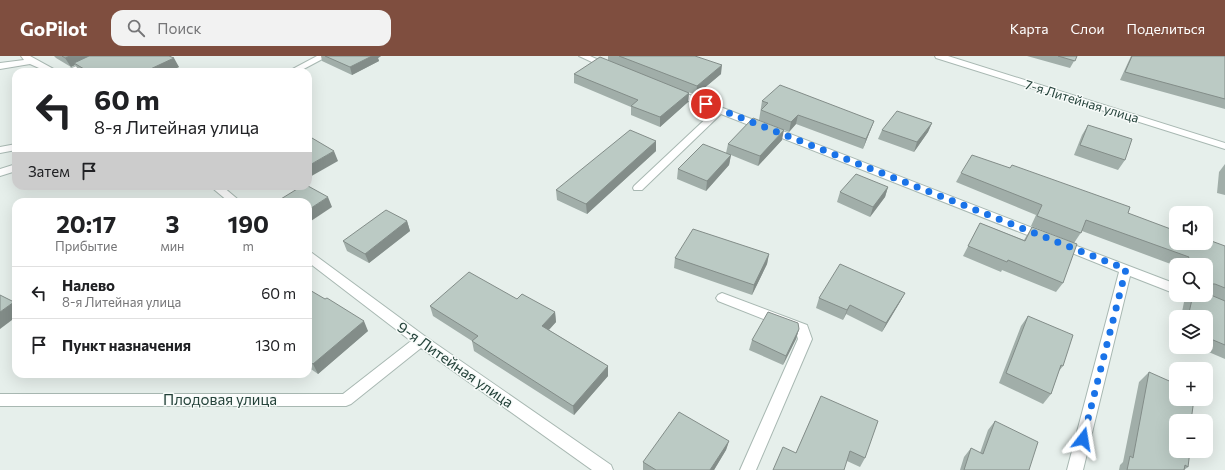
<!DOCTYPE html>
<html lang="ru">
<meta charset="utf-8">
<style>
body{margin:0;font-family:Commissioner,sans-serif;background:#f2f2f2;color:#202124;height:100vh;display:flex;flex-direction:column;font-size:15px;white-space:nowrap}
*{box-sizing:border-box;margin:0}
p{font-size:13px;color:#757577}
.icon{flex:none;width:22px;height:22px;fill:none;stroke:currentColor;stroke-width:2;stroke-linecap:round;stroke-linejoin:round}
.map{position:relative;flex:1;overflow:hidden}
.details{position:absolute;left:12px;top:142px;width:300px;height:180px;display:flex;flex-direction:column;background:#fff;border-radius:12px;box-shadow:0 4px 16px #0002}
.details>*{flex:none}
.guide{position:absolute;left:12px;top:12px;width:300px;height:122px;border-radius:12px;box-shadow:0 4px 16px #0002;background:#fff;color:#202124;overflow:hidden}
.tools{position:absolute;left:1169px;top:150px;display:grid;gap:8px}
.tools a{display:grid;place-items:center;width:44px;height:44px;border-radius:8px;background:#fff;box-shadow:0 4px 16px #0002;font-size:20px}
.pin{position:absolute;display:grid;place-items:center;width:34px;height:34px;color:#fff;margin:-17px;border:2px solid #fff;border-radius:50%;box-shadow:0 1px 4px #0007}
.me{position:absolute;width:44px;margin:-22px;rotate:14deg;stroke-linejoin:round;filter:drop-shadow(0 0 3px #0008)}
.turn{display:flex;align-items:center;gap:14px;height:84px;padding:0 16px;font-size:18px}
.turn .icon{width:52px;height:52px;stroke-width:2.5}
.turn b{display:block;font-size:28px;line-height:34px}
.then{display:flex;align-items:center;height:38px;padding:0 16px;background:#0003;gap:8px;font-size:15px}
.eta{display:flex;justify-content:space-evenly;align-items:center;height:68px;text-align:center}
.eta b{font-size:24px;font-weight:700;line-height:28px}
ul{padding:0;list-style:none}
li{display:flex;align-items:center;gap:12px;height:52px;padding:0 16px;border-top:1px solid #e0e0e0}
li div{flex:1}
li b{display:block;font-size:15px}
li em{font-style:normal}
header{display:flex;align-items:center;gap:24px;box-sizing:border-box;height:56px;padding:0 20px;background:#7f4e3f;color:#fff}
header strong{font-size:19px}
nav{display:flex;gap:22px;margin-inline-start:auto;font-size:14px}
.search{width:280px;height:36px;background:#f2f2f2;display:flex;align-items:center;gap:10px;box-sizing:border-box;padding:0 14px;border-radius:12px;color:#757577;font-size:15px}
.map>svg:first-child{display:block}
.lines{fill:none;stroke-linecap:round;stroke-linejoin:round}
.minor-casing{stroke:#a8b8b2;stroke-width:2}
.minor{fill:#fff;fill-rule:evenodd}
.wall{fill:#a1aea9}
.shaded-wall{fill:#838d89}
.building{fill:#bbcac4;stroke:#838d89}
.route{stroke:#1a73e8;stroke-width:7;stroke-dasharray:0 12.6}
.labels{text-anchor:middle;stroke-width:3;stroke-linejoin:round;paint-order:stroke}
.far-street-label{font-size:13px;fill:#24423a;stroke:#f7fbf9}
.street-label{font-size:15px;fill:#24423a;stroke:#f7fbf9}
</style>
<header>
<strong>GoPilot</strong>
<div class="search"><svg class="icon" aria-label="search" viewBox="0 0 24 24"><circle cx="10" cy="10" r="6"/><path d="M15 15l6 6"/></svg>Поиск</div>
<nav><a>Карта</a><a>Слои</a><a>Поделиться</a></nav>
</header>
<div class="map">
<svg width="1225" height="414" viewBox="0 0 1225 414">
<rect width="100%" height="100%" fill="#e6efeb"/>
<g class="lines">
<defs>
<path id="minor" d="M21,0H30L59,16H48L30,8L0,13V7L24,4Z
M99,0H110L75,16H63Z
M317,0H328L298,16H287Z
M579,0H590L614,11L613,13H607Z
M935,0H948L1225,87V93L936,2Z
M674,33L1048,178L1050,181L1048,184H1040L721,58L642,134H634L633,132L634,130L714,55L671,38L669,36Z
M16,88V94L0,97V91Z
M16,108V115L0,120V113Z
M210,130H222L241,146H229Z
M1061,184L1176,228V238L1130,220L1083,414H1067L1119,216L1057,191L1055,188L1057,185Z
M308,196L312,197L426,281L611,409L613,414H592L421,292L351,348L346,350H0V338H343L411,285L308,206Z
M722,237L807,269L812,283L756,414H740L798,283L796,276L718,245L716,242L718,239Z"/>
</defs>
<!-- minor casing -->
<use href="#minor" class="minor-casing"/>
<!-- minor -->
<use href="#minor" class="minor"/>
</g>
<!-- wall -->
<path class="wall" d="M54,0H169L179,11L168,16H80L75,9L71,11L56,2Z
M321,0H381L378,2L379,5L352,19L322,5Z
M608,0H695L721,18L696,39L688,36L689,37L688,46L660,71L631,59V51L574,27V18L608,4Z
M1027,0H1077L1070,12Z
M1131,0H1225V53L1120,24Z
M762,45L874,65L863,93L796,68L789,76L759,64Z
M932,67L928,76L914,96L878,83L882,74Z
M1088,69L1125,104L1118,114L1074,99L1082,79Z
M782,84L758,110L731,99L729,109L706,135L677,123L678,113L726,97L728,88Z
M656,85V95L587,158L557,144L556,134Z
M1225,108V139L1217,137L1219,116Z
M961,117L1128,157L1176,187L1225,190V303L1197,291H1206V261H1181L1185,241L1187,239H1206V209H1176V210L1082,175L1074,187L1031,170L1036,159L956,126Z
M888,131L885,141L870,161L837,146L840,136Z
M407,165L410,175L369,207L347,195L343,185Z
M980,167L1024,184L1032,171L1063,227L1056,236L1002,214L1001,216L963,200Z
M769,198L767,208L752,239L674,212L675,202Z
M308,233L368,275L318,318L308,311Z
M905,237L900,246L882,276L846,258L843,264L816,252L819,242Z
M517,243L555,256L556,266L549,274L608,310V320L574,359L474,295L472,285L433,260L430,250Z
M1028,260L1063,310L1059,315L1051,338L1043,348L999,327L1021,270Z
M799,273L796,283L783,309L749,294L752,284Z
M1149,316L1176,365L1188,411L1184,414H1119L1120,409L1123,406L1139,326Z
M821,340L865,402L860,411L847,405L796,397Z
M995,365L1029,414H960L964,401L971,392L980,397L988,374Z
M729,385L726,394L714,414H643V406Z"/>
<!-- shaded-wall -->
<path class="shaded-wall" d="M70,0H95L74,7L75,9L71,11L65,2Z
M372,0H381L378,2L379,5L352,19L350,11Z
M174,2L179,11L168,16H144Z
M722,9L721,18L696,39L697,30Z
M689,37L688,46L660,71V61Z
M798,59L796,68L789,76L791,66Z
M874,65L870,75L863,93L866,83Z
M932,67L928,76L914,96L917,86Z
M784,74L782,84L758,110L760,100Z
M656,85V95L587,158L586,148Z
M334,95L338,105L308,122V110Z
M731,99L729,109L706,135L707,125Z
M288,130H295L289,133Z
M888,131L885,141L870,161L873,151Z
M328,141L332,151L308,167V154Z
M407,165L410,175L369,207L365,198Z
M769,198L767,208L752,239L754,229Z
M905,237L900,246L882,276L886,267Z
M14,246L16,249V261L0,273V256Z
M850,249L846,258L843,264L847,254Z
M555,256L556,266L543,280L542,270Z
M364,265L368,275L318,318L313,308Z
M799,273L796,283L783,309L786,300Z
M608,310V320L574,359L573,350Z
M729,385L726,394L714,414H710Z"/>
<!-- building -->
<path class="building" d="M62,0H70L65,2Z
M89,0H169L174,2L144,16H89L74,7Z
M325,0H372L350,11Z
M619,0H695L722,9L697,30Z
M1058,0H1077L1075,5Z
M1132,0H1225V43L1125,16Z
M600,1L689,37L660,61L631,50L638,44L574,18Z
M780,29L874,65L866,83L798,59L791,66L761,54L768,47L762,45Z
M897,55L932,67L917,86L882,74Z
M753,62L784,74L760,100L728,88Z
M1088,69L1132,83L1125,104L1080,89Z
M630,74L656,85L586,148L556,134Z
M312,82L334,95L308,110V84Z
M703,88L731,99L707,125L678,113Z
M972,99L1010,112L1012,109L1130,151L1128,157L1176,175V187H1206V183L1225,190V232L1215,228H1206V209H1199L1200,208L1188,203L1189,201L1086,164L1081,177L1037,160L1042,149L961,117Z
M856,118L888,131L873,151L840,136Z
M302,130H308L328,141L308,154V146H276Z
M386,154L407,165L365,198L343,185Z
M980,167L1025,185L1032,171L1077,188L1063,227L1008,204L1007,206L968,190Z
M693,173L769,198L754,229L675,202Z
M840,208L905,237L886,267L850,249L847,254L819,242Z
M469,216L517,243L522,238L555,256L542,270L608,310L573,350L472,285L478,280L430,250Z
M308,233L325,243L327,242L364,265L313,308L308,305Z
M1206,237L1225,245V289L1206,281V261H1188L1193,239H1206Z
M0,239L14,246L0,256Z
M768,256L798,267L799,273L786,300L752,284Z
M1028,260L1073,279L1063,310L1061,309L1051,338L1006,317Z
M1149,316L1176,328V343H1194L1191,365H1176V395H1190L1188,411L1185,409L1184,414H1127L1130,400L1133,402Z
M821,340L878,365L865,402L850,395L844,414H773L783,391L796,397Z
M679,356L729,385L710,414H656L643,406Z
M995,365L1038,386L1029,414H964L971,392L983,398Z"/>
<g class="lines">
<!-- route -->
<path class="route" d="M706,48L1126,213L1083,383"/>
</g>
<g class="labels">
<!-- far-street labels -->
<g class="far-street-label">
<text transform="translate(1082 45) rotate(17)" y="5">7-я Литейная улица</text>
</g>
<!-- street labels -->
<g class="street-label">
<text transform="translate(455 309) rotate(35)" y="5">9-я Литейная улица</text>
<text x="220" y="349">Плодовая улица</text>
</g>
</g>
</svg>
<div class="tools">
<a><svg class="icon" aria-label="sound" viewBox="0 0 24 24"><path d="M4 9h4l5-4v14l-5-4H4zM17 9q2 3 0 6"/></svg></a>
<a><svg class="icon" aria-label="search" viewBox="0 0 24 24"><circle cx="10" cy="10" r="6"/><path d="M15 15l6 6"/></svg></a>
<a><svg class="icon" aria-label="layers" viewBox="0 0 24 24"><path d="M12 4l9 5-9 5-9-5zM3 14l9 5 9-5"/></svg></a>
<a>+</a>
<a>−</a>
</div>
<div class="pin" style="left:706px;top:48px;background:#d93025"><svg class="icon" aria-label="arrive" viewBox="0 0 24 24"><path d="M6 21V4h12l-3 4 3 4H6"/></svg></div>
<svg class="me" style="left:1083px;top:383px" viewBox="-20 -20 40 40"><path d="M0-17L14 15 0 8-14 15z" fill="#1a73e8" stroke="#fff" stroke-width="4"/></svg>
<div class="guide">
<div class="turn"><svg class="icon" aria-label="left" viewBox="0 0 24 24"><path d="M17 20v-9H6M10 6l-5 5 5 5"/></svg><div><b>60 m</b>8-я Литейная улица</div></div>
<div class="then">Затем<svg class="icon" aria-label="arrive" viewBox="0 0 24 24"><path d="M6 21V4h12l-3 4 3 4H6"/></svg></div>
</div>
<section class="details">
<div class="eta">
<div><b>20:17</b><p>Прибытие</p></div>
<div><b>3</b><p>мин</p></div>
<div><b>190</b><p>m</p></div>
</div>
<ul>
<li><svg class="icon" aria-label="left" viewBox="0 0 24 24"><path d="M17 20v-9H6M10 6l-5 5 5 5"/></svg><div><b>Налево</b><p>8-я Литейная улица</p></div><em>60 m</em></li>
<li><svg class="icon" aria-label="arrive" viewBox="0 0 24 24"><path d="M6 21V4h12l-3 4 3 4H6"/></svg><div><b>Пункт назначения</b></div><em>130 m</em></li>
</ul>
</section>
</div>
